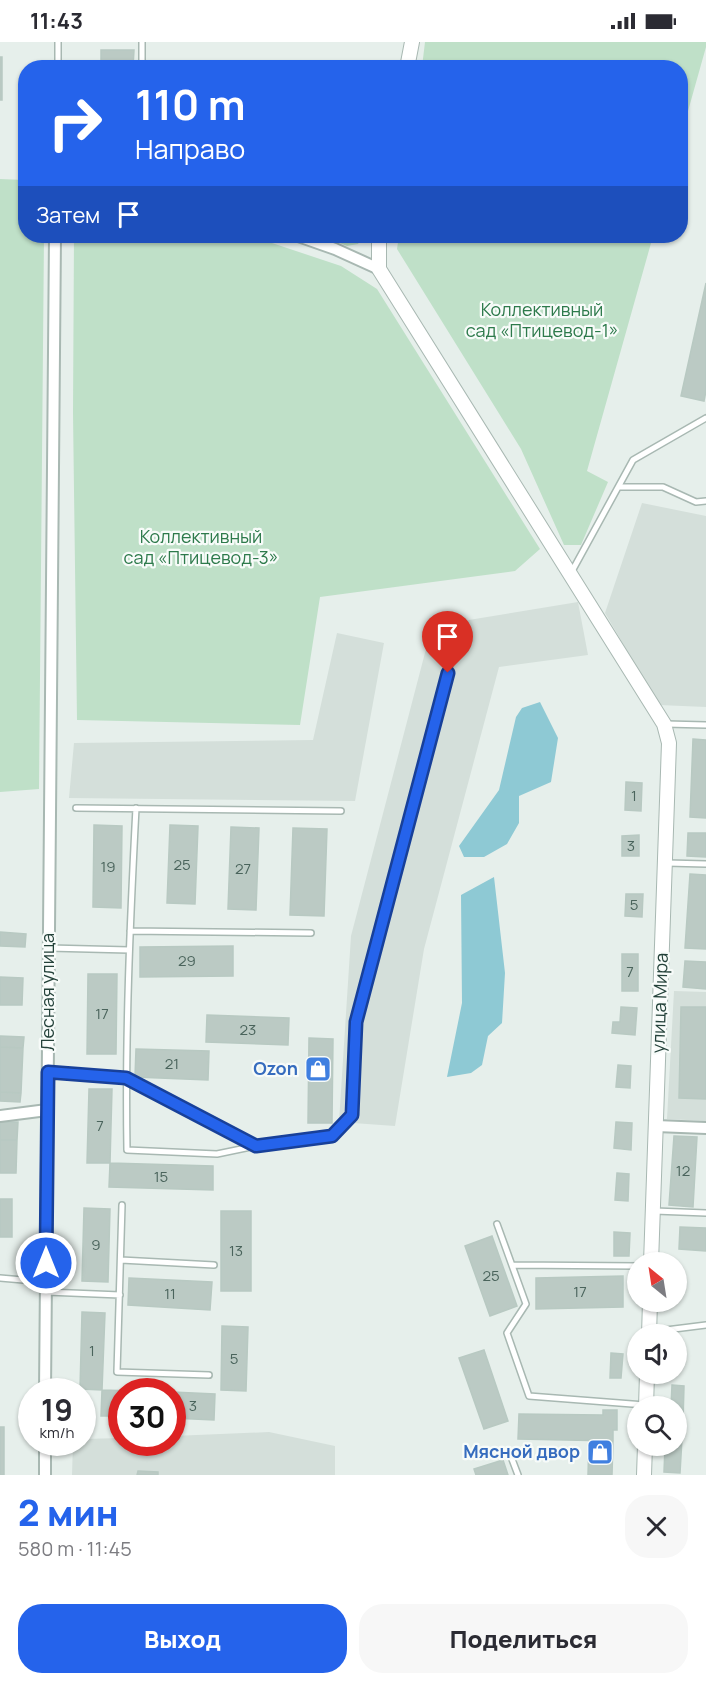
<!DOCTYPE html>
<html lang="ru">
<meta charset="utf-8">
<style>
body{margin:0;font-family:Manrope,sans-serif;background:#f7f7f7;color:#2b2b33;height:100vh;display:flex;flex-direction:column;font-size:22px;white-space:nowrap}
*{box-sizing:border-box;margin:0}
p{font-size:20px;color:#7c7c81}
.icon{flex:none;width:33px;height:33px;fill:none;stroke:currentColor;stroke-width:2;stroke-linecap:round;stroke-linejoin:round}
.map{position:relative;height:1433px;overflow:hidden}
.sheet{display:flex;flex-direction:column;background:#fff;flex:1}
.sheet>*{flex:none}
.hud{position:absolute;left:18px;top:18px;width:670px;height:183px;border-radius:24px;box-shadow:0 2px 4px #0004;background:#2563eb;color:#fff;overflow:hidden}
.needle{width:39px;rotate:330deg}
.tools{position:absolute;left:627px;top:1210px;display:grid;gap:12px}
.tools a{display:grid;place-items:center;width:60px;height:60px;border-radius:50%;background:#fff;box-shadow:0 2px 4px #0004;font-size:30px}
.speed{position:absolute;left:18px;top:1336px;display:flex;gap:12px;font-size:30px;font-weight:700;text-align:center}
.speed>*{display:grid;place-content:center;width:78px;height:78px;border-radius:50%;background:#fff;box-shadow:0 2px 4px #0004;line-height:1}
.speed small{font-size:15px;font-weight:400}
.speed .limit{border:9px solid #d22;background:#fff;color:#111}
.pin{position:absolute;display:grid;place-items:center;width:51px;height:51px;color:#fff;margin:-62px -26px;border-radius:50% 50% 50% 0;rotate:-45deg;box-shadow:0 0 6px #0007}
.pin .icon{rotate:45deg}
.me{position:absolute;width:66px;margin:-33px;rotate:0deg;stroke-linejoin:round;filter:drop-shadow(0 0 4px #0008)}
.turn{display:flex;align-items:center;gap:21px;height:126px;padding:0 18px;font-size:27px}
.turn .icon{width:78px;height:78px;stroke-width:2.5}
.turn b{display:block;font-size:42px;line-height:51px}
.then{display:flex;align-items:center;height:57px;padding:0 18px;background:#0003;gap:12px;font-size:22px}
.round{display:grid;place-items:center;flex:none;width:63px;height:63px;border-radius:24px;background:#f7f7f7}
.overview{display:flex;align-items:center;justify-content:space-between;height:102px;padding:0 18px}
h1{font-size:36px;font-weight:800;line-height:45px;color:#2563eb}
.cta{display:flex;gap:12px;margin-top:auto;padding:12px 18px}
.cta a{flex:1;height:69px;border-radius:24px;background:#2563eb;color:#fff;font-size:24px;font-weight:800;line-height:69px;text-align:center}
.cta a+a{background:#f7f7f7;color:#2b2b33}
.status{display:flex;justify-content:space-between;align-items:center;height:42px;padding:0 30px;background:#fff;direction:ltr}
.status svg{height:16px;fill:currentColor}
.map>svg:first-child{display:block}
.built{fill:#d4dfda}
.green{fill:#bfe0c8}
.water{fill:#8ec9d4}
.building{fill:#bbcac4;stroke:#b8c9c2;stroke-width:1.5}
.lines{fill:none;stroke-linecap:round;stroke-linejoin:round}
.service-casing{stroke:#a8b8b2;stroke-width:8}
.minor-casing{stroke:#a8b8b2;stroke-width:14}
.tertiary-casing{stroke:#a8b8b2;stroke-width:16}
.service{stroke:#fff;stroke-width:5}
.minor{stroke:#fff;stroke-width:10}
.tertiary{stroke:#fff;stroke-width:14}
.route-casing{stroke:#184099;stroke-width:15}
.route{stroke:#2563eb;stroke-width:10}
.labels{text-anchor:middle;stroke-width:4.5;stroke-linejoin:round;paint-order:stroke}
.number-label{font-size:15px;fill:#4a645c}
.park-label{font-size:18px;fill:#2d7a4b;stroke:#f7fbf9}
.street-label{font-size:18px;fill:#24423a;stroke:#f7fbf9}
.shop-label{font-size:18px;font-weight:bold;fill:#366cbe;stroke:#f7fbf9;text-anchor:end}
</style>
<div class="status"><b>11:43</b><svg viewBox="0 0 49 12"><path d="M0 12V9h3v3zM5 12V6h3v6zM10 12V3h3v9zM15 12V0h3v12zM26 1h20v11H26zM47 4h2v5h-2z"/></svg></div>
<div class="map">
<svg width="706" height="1433" viewBox="0 0 706 1433">
<rect width="100%" height="100%" fill="#e6efeb"/>
<!-- built -->
<path class="built" d="M642,461L706,474V665L659,663L605,571Z
M578,560L588,613L499,625L424,907L395,1084L339,1080L351,894L432,584Z
M337,591L384,601L355,759L69,756L74,701L313,698Z
M674,949L706,950V1079L667,1077Z
M269,1390L335,1404V1433H72L73,1401H82L83,1397L121,1396L122,1401H172L173,1394Z"/>
<!-- green -->
<path class="green" d="M425,0H706V5L681,94V26L422,25Z
M0,137L25,138L26,194H44L39,747L0,750Z
M74,194H251L341,224L377,247L540,507L515,529L320,555L300,683L77,678L73,371Z
M323,194H363L358,202L347,204Z
M399,194H653L587,429L608,440L581,503H564L521,407L397,207Z"/>
<!-- water -->
<path class="water" d="M540,660L558,696L551,740L519,754V781L507,802L484,815H464L459,804L499,748L516,675L522,666Z
M494,835L505,931L502,981L488,994L482,1023L471,1031L447,1035L462,961L461,853Z"/>
<!-- building -->
<path class="building" d="M101,8H134L133,26H101Z
M0,15H2V58H0Z
M706,241V349L704,359L681,354Z
M693,697L706,698V776L690,775Z
M626,740L642,741L641,769L625,768Z
M94,783L122,784L121,866L93,865Z
M170,783L198,784L195,862L167,861Z
M231,785L259,786L256,868L228,867Z
M293,786L327,787L324,874L290,873Z
M688,791H706V815L687,814Z
M639,793V814H622V794Z
M690,832L706,833V907L685,906Z
M626,852H643L642,875L625,874Z
M0,890L26,892L25,905L0,904Z
M233,904V934L140,935V905Z
M622,912H638V949H622Z
M685,919L706,920V947L683,945Z
M88,932H117L116,1012H87Z
M0,935L23,936L22,963H0Z
M621,965L637,966L635,993L612,991L613,980H620Z
M681,965H706V1057L679,1056Z
M207,973L289,976L288,1003L206,1000Z
M0,994L24,995L23,1006L0,1005Z
M309,996L333,997L332,1081H308Z
M0,1005L23,1006L21,1051L0,1050Z
M136,1007L209,1009L208,1038L135,1035Z
M618,1023L631,1024L630,1046L616,1045Z
M89,1047H112L110,1121H87Z
M0,1050L21,1051L20,1060L0,1059Z
M0,1080H18L17,1098H0Z
M616,1080L632,1081L631,1108L614,1106Z
M674,1094L697,1095L693,1165L669,1163Z
M0,1098H17L16,1131H0Z
M110,1121L213,1124V1148L109,1145Z
M617,1131L629,1132L628,1159L615,1158Z
M0,1157H12V1195H0Z
M84,1166L110,1167L108,1240L82,1239Z
M221,1169H251V1249H221Z
M680,1185L706,1186V1209L679,1207Z
M614,1190L630,1191L629,1214H614Z
M492,1194L517,1264L490,1274L465,1204Z
M623,1234V1265L536,1267V1236Z
M129,1236L212,1240L210,1268L128,1263Z
M82,1270L105,1271L102,1348L80,1347Z
M222,1284L248,1285L246,1349L221,1348Z
M484,1308L508,1379L484,1387L459,1316Z
M611,1311L623,1312L621,1336H610Z
M672,1343L684,1344L683,1380H676V1365H671Z
M102,1348L167,1350H122V1374H101Z
M172,1350L215,1352L214,1378L172,1376Z
M603,1368H617V1388H613V1399L518,1397L519,1372L603,1373Z
M676,1380H683L680,1431L664,1430L665,1404H676Z
M0,1385H4V1433H0Z
M589,1398L613,1399L612,1433H588Z
M503,1418L508,1433H476L474,1427Z
M138,1429L158,1430V1433H137Z"/>
<g class="lines">
<defs>
<path id="service" d="M142,0V26
M58,26V0
M619,445H663L696,460L706,459
M571,531L633,418L706,376
M666,682L706,683
M76,766L341,769
M136,766C130,880 125,994 127,1108L217,1112L256,1104
M667,821L706,822
M130,889L311,891
M49,906L129,908
M48,1030L126,1036L256,1104L331,1094L352,1073L356,980L460,585
M122,1163L117,1330L209,1333
M655,1169L706,1171
M497,1182L526,1262L507,1291L529,1354L645,1363
M121,1218L214,1223
M512,1223L638,1224
M0,1236L46,1240
M47,1250L120,1253
M650,1290L706,1283
M510,1412L518,1433"/>
<path id="minor" d="M298,194L335,207L379,227
M0,1074L47,1068
M656,1084L706,1086
M45,1350L55,194
M45,1433V1401"/>
<path id="tertiary" d="M407,26L412,0
M379,194V227L664,682L669,701L651,1221
M649,1293L650,1260
M646,1365L647,1332
M644,1433L645,1404"/>
</defs>
<!-- service casing -->
<use href="#service" class="service-casing"/>
<!-- minor casing -->
<use href="#minor" class="minor-casing"/>
<!-- tertiary casing -->
<use href="#tertiary" class="tertiary-casing"/>
<!-- service -->
<use href="#service" class="service"/>
<!-- minor -->
<use href="#minor" class="minor"/>
<!-- tertiary -->
<use href="#tertiary" class="tertiary"/>
</g>
<g class="lines">
<defs>
<path id="route" d="M46,1221L48,1030L126,1036L256,1104L332,1094L352,1073L356,980L448,631"/>
</defs>
<!-- route casing -->
<use href="#route" class="route-casing"/>
<!-- route -->
<use href="#route" class="route"/>
</g>
<!-- icons -->
<defs>
<symbol id="shop-square" viewBox="-11 -11 22 22"><rect x="-9" y="-9" width="18" height="18" rx="4" fill="#3f7fe0" stroke="#f7fbf9"/><path d="M-5-2.5h2.3a2.7 3.5 0 0 1 5.4 0H5L5.5 6h-11ZM-1.5-2.5h3a1.5 2.3 0 0 0-3 0Z" fill="#fff"/></symbol>
</defs>
<g fill-rule="evenodd">
<use href="#shop-square" x="303" y="1012" width="30" height="30"/>
<use href="#shop-square" x="585" y="1395" width="30" height="30"/>
</g>
<g class="labels">
<!-- number labels -->
<g class="number-label">
<text x="634" y="759">1</text>
<text x="631" y="809">3</text>
<text x="182" y="828">25</text>
<text x="108" y="830">19</text>
<text x="243" y="832">27</text>
<text x="634" y="868">5</text>
<text x="187" y="924">29</text>
<text x="630" y="935">7</text>
<text x="102" y="977">17</text>
<text x="248" y="993">23</text>
<text x="172" y="1027">21</text>
<text x="100" y="1089">7</text>
<text x="683" y="1134">12</text>
<text x="161" y="1140">15</text>
<text x="96" y="1208">9</text>
<text x="236" y="1214">13</text>
<text x="491" y="1239">25</text>
<text x="580" y="1255">17</text>
<text x="170" y="1257">11</text>
<text x="92" y="1314">1</text>
<text x="234" y="1322">5</text>
<text x="193" y="1369">3</text>
</g>
<!-- park labels -->
<g class="park-label">
<text x="542" y="274">Коллективный<tspan x="542" dy="21">сад «Птицевод-1»</tspan></text>
<text x="201" y="501">Коллективный<tspan x="201" dy="21">сад «Птицевод-3»</tspan></text>
</g>
<!-- street labels -->
<g class="street-label">
<text transform="translate(48 950) rotate(-90)" y="6">Лесная улица</text>
<text transform="translate(660 961) rotate(-88)" y="6">улица Мира</text>
</g>
<!-- shop labels -->
<g class="shop-label">
<text x="298" y="1033">Ozon</text>
<text x="580" y="1416">Мясной двор</text>
</g>
</g>
</svg>
<div class="tools">
<a><svg class="needle" viewBox="-14 -14 28 28"><path d="M0-13l5 13h-10z" fill="#e53935"/><path d="M0 13l5-13h-10z" fill="#7c7c81"/></svg></a>
<a><svg class="icon" aria-label="sound" viewBox="0 0 24 24"><path d="M4 9h4l5-4v14l-5-4H4zM17 9q2 3 0 6"/></svg></a>
<a><svg class="icon" aria-label="search" viewBox="0 0 24 24"><circle cx="10" cy="10" r="6"/><path d="M15 15l6 6"/></svg></a>
</div>
<div class="speed"><div>19<small>km/h</small></div><div class="limit">30</div></div>
<div class="pin" style="left:448px;top:631px;background:#d93025"><svg class="icon" aria-label="arrive" viewBox="0 0 24 24"><path d="M6 21V4h12l-3 4 3 4H6"/></svg></div>
<svg class="me" style="left:46px;top:1221px" viewBox="-20 -20 40 40"><circle r="17" fill="#2563eb" stroke="#fff" stroke-width="3"/><path d="M0-11L8 9 0 5-8 9z" fill="#fff"/></svg>
<div class="hud">
<div class="turn"><svg class="icon" aria-label="right" viewBox="0 0 24 24"><path d="M7 20v-9h11M14 6l5 5-5 5"/></svg><div><b>110 m</b>Направо</div></div>
<div class="then">Затем<svg class="icon" aria-label="arrive" viewBox="0 0 24 24"><path d="M6 21V4h12l-3 4 3 4H6"/></svg></div>
</div>
</div>
<section class="sheet">
<div class="overview"><div><h1>2 мин</h1><p>580 m · 11:45</p></div><a class="round"><svg class="icon" aria-label="close" viewBox="0 0 24 24"><path d="M6 6l12 12M18 6L6 18"/></svg></a></div>
<div class="cta"><a>Выход</a><a>Поделиться</a></div>
</section>
